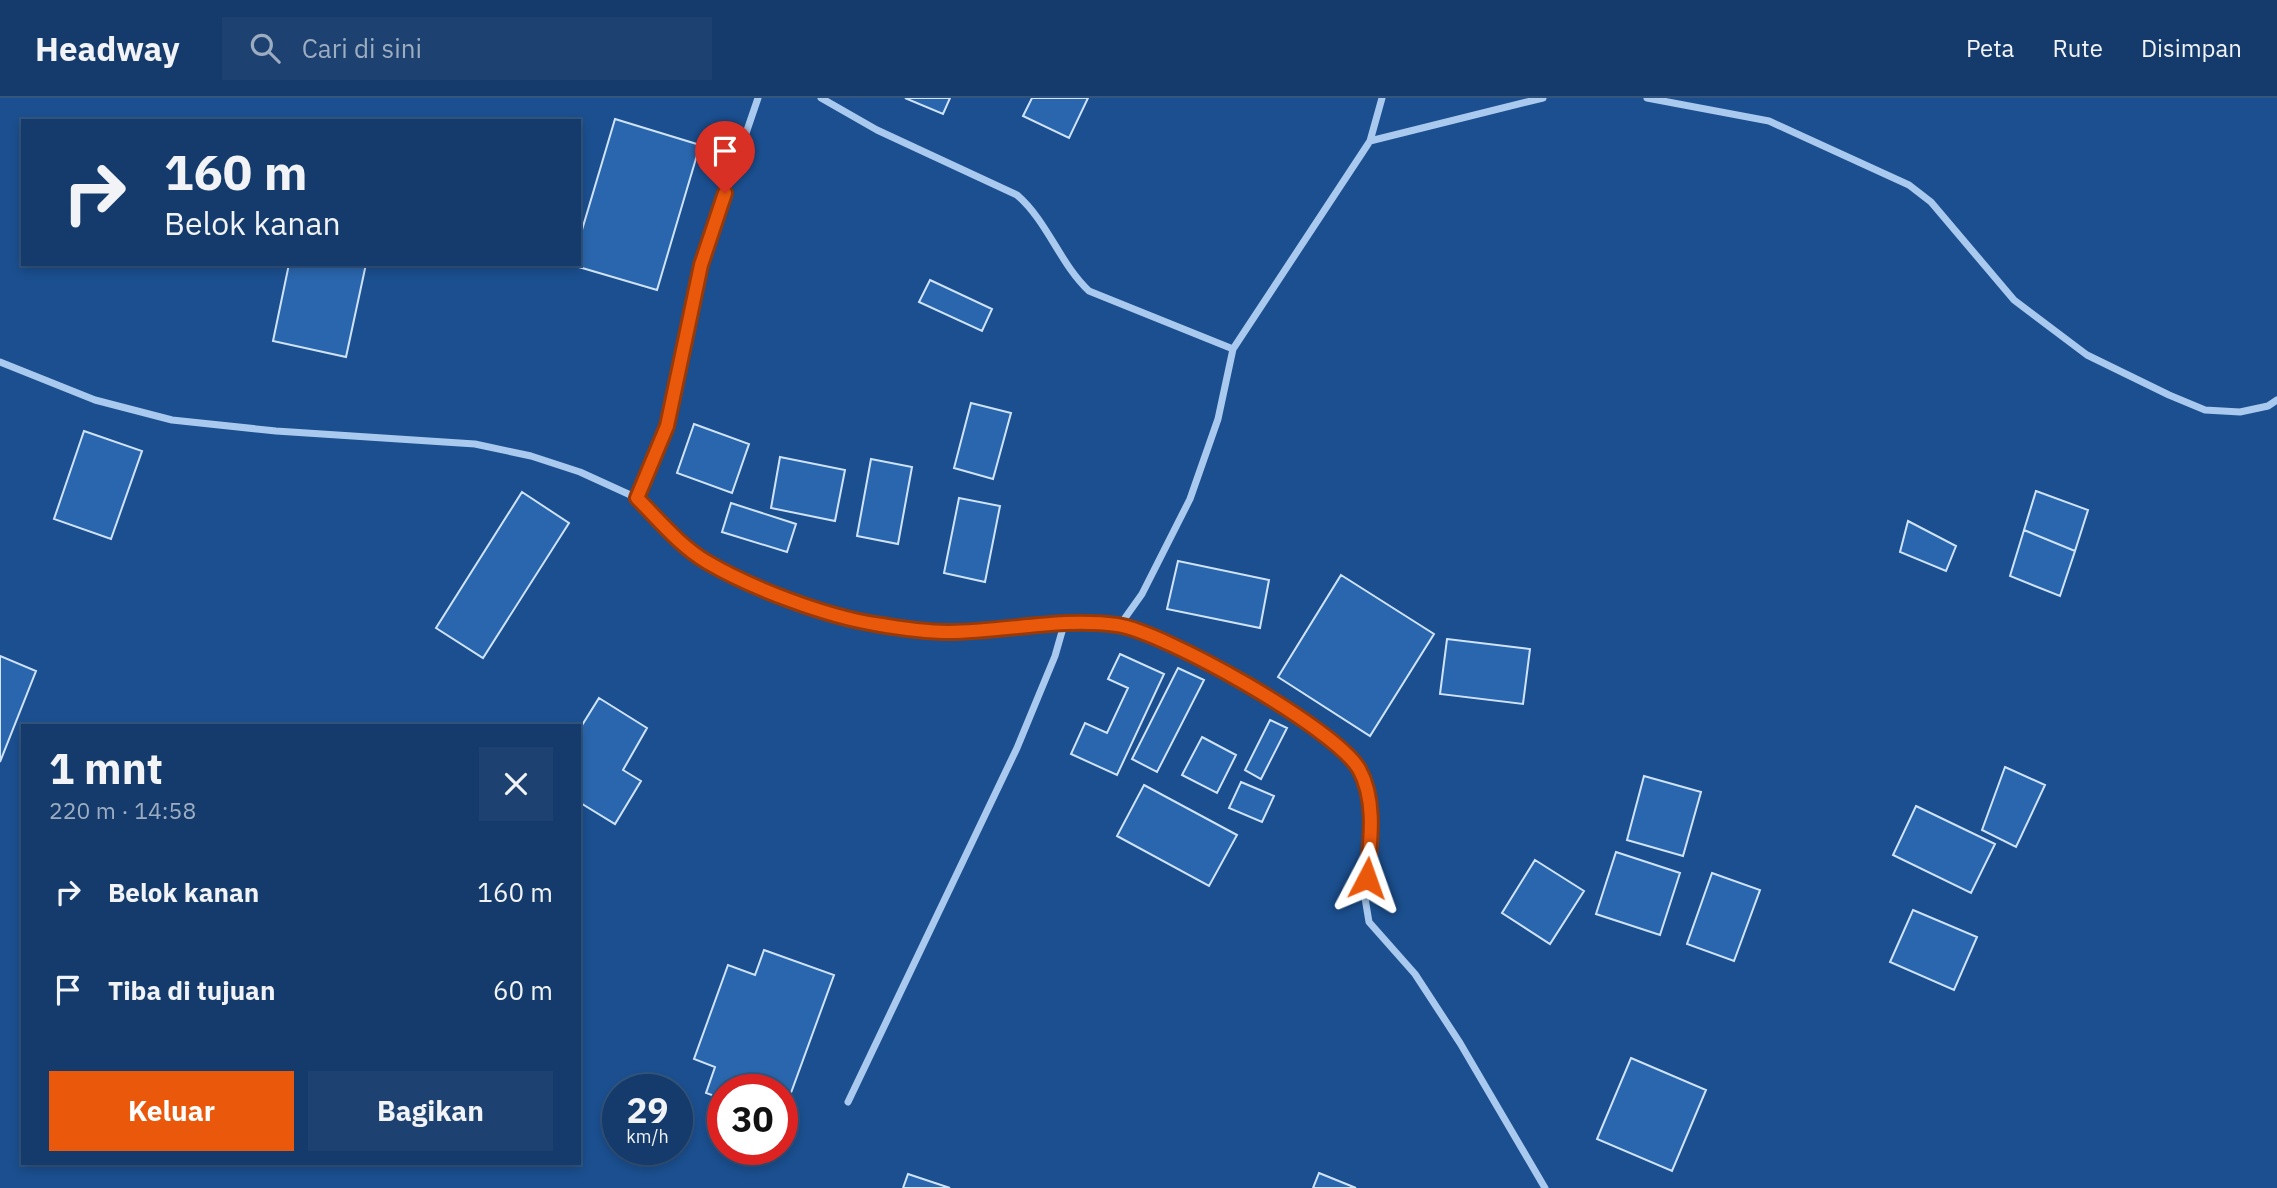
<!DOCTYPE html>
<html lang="id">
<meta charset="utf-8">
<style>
body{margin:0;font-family:"IBM Plex Sans",sans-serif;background:#1d4271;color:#f1f3f6;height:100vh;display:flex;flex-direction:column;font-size:26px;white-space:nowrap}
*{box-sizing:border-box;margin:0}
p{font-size:23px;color:#9dadc1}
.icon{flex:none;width:38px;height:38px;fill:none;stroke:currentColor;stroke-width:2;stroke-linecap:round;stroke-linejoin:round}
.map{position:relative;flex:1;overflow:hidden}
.panel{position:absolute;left:21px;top:626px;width:560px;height:441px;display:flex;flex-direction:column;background:#143b6b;border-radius:0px;box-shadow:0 4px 10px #0003,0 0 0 2px #33557e}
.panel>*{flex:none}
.top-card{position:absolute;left:21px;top:21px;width:560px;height:147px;border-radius:0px;box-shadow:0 4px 10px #0003,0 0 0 2px #33557e;background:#143b6b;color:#f1f3f6;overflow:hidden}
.speed{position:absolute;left:602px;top:976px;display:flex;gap:14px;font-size:35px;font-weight:700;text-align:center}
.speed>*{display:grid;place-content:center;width:91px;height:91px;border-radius:50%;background:#143b6b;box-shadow:0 4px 10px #0003,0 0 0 2px #33557e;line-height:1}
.speed small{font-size:18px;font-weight:400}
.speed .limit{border:10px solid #d22;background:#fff;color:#111}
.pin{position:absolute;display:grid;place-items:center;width:60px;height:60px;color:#fff;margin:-72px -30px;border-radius:50% 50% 50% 0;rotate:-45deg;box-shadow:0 0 7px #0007}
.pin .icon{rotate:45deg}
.me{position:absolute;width:77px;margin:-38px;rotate:4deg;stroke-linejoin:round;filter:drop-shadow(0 0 5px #0008)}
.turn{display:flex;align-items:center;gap:24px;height:147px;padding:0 28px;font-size:32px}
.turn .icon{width:91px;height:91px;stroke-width:2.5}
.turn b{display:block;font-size:49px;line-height:60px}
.round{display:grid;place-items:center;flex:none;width:74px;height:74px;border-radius:0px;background:#1d4271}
.head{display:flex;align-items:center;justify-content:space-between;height:119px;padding:0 28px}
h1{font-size:42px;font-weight:700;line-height:52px}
.action{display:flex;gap:14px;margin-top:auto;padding:14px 28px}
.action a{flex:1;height:80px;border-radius:0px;background:#ea580c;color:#fff;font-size:28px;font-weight:700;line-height:80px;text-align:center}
.action a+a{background:#1d4271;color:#f1f3f6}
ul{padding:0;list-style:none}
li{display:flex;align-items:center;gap:21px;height:98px;padding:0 28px}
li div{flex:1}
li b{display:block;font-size:26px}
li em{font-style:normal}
header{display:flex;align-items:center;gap:42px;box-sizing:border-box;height:98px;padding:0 35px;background:#143b6b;border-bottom:2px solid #33557e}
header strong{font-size:33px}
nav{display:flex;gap:38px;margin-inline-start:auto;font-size:24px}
.search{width:490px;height:63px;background:#1d4271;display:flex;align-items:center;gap:18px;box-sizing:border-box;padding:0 24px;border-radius:0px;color:#9dadc1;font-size:26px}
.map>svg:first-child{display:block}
.building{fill:#2a66ad;stroke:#cfe3fa;stroke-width:2}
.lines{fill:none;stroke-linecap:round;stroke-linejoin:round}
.street{stroke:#a9c9ee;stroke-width:7}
.route-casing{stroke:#983908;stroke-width:18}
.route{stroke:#ea580c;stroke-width:12}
</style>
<header>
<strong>Headway</strong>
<div class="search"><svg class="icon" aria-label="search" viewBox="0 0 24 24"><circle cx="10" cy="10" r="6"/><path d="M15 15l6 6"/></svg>Cari di sini</div>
<nav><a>Peta</a><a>Rute</a><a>Disimpan</a></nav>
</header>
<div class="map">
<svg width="2277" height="1090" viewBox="0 0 2277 1090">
<rect width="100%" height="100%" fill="#1b4f8f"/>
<!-- building -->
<path class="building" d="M905,0H950L943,16Z
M1032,0H1088L1069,40L1023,18Z
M615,21L700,47L657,192L572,167L579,166V142Z
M289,166H366L346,259L273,243Z
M930,182L992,211L982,233L919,204Z
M971,305L1011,315L993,381L954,370Z
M694,326L749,346L732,395L677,375Z
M84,333L142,353L111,441L54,421Z
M780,359L845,372L835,423L771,410Z
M871,361L912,369L898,446L857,438Z
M2036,393L2088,412L2075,453L2024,432Z
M522,394L569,425L483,560L436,530Z
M959,400L1000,408L985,484L944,475Z
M731,405L796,426L787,454L722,434Z
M1908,423L1956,448L1946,473L1900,454Z
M2024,432L2075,453L2060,498L2010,478Z
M1178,463L1269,482L1260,530L1167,511Z
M1341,477L1434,536L1370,638L1278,579Z
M1447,541L1530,551L1523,606L1440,596Z
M1120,556L1164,576L1117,677L1071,656L1085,625L1107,635L1128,590L1108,581Z
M0,558L36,573L0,664Z
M1178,570L1204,582L1157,674L1132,661Z
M599,600L647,630L623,672L641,683L615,726L579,704V632Z
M1270,622L1287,630L1261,681L1245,672Z
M1202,639L1236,657L1217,695L1182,677Z
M2005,669L2045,687L2016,749L1982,732Z
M1644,678L1701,694L1683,758L1627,742Z
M1241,684L1274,698L1262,724L1229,710Z
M1144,687L1237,737L1209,788L1117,738Z
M1916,708L1995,746L1971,795L1893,757Z
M1616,754L1680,775L1660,837L1596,816Z
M1535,762L1584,793L1550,846L1502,815Z
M1712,775L1760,792L1734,863L1687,846Z
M1913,812L1977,839L1954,892L1890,864Z
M764,852L834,877L788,1003L782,1001V992L751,989L750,992H723V1001L706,995L715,969L694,961L728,867L755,877Z
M1631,960L1706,992L1672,1073L1597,1041Z
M1319,1075L1356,1090H1313Z
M908,1076L950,1090H903Z"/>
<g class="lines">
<!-- street -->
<path class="street" d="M821,0L877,32L1017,97C1048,124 1060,166 1089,193L1233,251
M1647,0L1769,23L1909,87L1931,104L2014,202L2087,257L2169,297L2205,312L2240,314L2268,308L2277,302
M1370,43L1543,0
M0,264L95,302L172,322L276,333L475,346L531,358L580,374L637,400L675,439L706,463L769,494L873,526L948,534L1065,523L1120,527L1202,561L1319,632L1343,649L1359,671L1370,697L1365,800L1369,824L1415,876L1460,945L1545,1090
M637,400L667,328L701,167L758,0
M1120,527L1142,496L1190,401L1218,321L1233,251L1370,43L1382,0
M848,1004L1017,650L1055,558L1065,523"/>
</g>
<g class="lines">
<defs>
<path id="route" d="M725,95L701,167L667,328L637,400C659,422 680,448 707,464C751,490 825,518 875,526C898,530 925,534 949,534C1005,534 1060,519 1117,527C1165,534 1336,631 1359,671C1377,703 1370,746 1367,780"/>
</defs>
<!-- route casing -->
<use href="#route" class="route-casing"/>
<!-- route -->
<use href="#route" class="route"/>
</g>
</svg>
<div class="speed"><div>29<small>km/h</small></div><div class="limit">30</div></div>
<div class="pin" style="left:725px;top:95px;background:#d93025"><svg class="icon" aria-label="arrive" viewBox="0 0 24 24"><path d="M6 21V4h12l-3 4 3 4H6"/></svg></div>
<svg class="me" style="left:1367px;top:780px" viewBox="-20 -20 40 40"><path d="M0-17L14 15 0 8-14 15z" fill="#ea580c" stroke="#fff" stroke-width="4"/></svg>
<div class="top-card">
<div class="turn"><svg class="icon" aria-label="right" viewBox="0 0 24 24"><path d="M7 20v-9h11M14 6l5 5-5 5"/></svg><div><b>160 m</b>Belok kanan</div></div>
</div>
<section class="panel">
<div class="head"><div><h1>1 mnt</h1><p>220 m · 14:58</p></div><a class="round"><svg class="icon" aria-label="close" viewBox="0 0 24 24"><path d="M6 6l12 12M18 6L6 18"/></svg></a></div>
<ul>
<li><svg class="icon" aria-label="right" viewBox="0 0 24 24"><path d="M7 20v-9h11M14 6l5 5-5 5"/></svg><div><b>Belok kanan</b></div><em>160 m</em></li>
<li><svg class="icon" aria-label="arrive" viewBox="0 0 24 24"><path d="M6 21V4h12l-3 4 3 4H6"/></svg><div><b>Tiba di tujuan</b></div><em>60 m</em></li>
</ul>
<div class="action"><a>Keluar</a><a>Bagikan</a></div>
</section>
</div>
